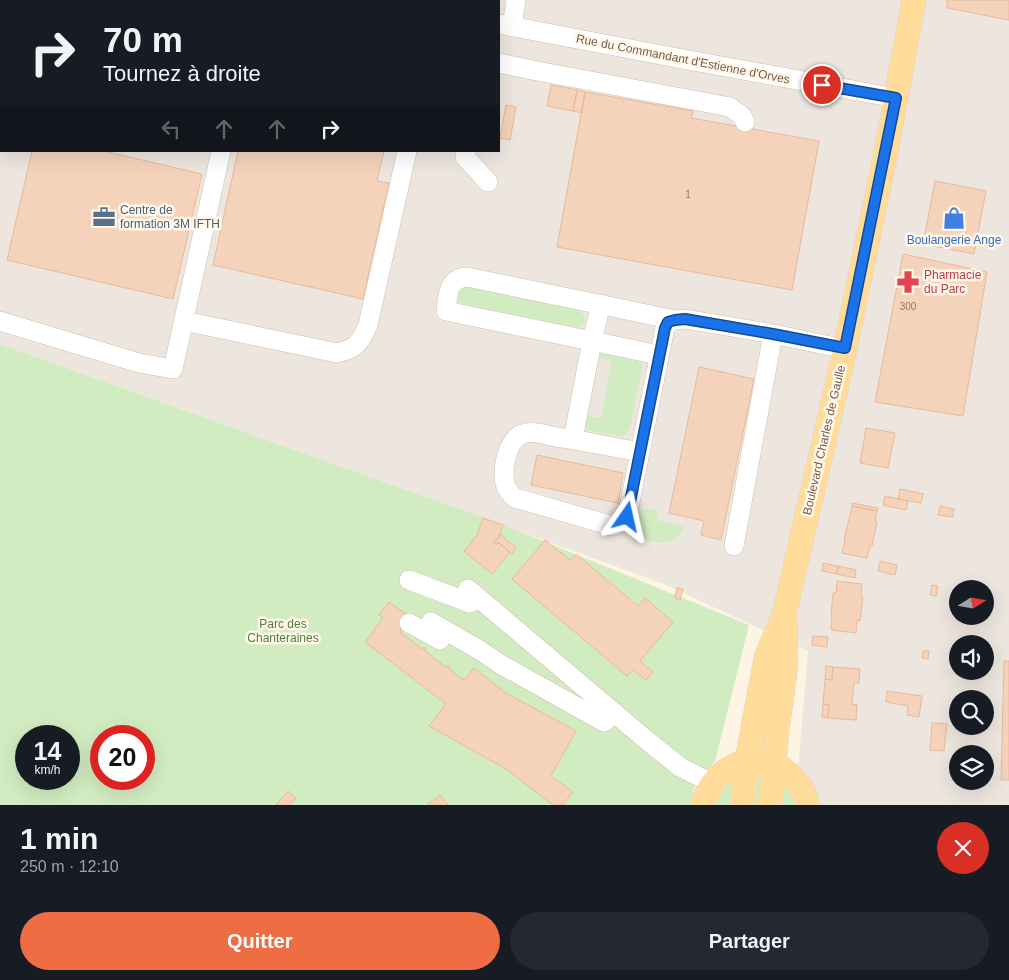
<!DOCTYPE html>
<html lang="fr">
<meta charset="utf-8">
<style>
body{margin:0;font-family:Helvetica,sans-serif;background:#242831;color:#f1f3f6;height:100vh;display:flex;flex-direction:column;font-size:19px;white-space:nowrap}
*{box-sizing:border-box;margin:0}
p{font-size:16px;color:#9ea1a6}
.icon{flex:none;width:28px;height:28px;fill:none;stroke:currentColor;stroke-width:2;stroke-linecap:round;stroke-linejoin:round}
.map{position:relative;height:805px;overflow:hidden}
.drawer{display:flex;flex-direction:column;background:#171b24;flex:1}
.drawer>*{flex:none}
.hud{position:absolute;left:0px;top:0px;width:500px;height:152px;box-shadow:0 5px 20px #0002;background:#171b24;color:#f1f3f6;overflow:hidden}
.needle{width:32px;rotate:79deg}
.fabs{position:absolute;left:949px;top:580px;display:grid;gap:10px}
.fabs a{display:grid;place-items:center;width:45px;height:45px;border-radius:50%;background:#171b24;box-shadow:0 5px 20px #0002;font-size:25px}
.speed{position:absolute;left:15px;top:725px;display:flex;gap:10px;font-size:25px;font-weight:700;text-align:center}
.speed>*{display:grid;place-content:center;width:65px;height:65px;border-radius:50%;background:#171b24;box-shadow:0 5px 20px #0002;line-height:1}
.speed small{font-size:12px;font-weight:400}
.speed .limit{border:8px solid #d22;background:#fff;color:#111}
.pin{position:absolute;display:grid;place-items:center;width:42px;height:42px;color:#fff;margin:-21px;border:2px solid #fff;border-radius:50%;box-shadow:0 1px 5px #0007}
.me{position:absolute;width:55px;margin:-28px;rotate:11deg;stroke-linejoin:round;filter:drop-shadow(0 0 4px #0008)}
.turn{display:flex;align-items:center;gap:18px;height:105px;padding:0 20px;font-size:22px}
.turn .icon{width:65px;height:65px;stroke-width:2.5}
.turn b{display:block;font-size:35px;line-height:42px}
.lanes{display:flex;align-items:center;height:48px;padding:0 20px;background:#0003;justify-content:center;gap:25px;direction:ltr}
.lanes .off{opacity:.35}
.round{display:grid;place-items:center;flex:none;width:52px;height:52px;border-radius:26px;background:#242831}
.overview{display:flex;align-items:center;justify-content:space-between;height:85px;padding:0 20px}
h1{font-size:30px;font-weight:800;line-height:38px}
.primary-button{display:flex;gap:10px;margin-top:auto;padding:10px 20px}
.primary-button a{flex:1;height:58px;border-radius:30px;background:#ee6d42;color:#fff;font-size:20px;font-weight:800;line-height:58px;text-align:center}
.primary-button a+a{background:#242831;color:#f1f3f6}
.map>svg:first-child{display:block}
.industrial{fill:#ede6df;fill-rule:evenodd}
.green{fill:#d2ecc1;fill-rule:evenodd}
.building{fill:#f5d3ba;stroke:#e8b999}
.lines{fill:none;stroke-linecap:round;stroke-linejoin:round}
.minor-casing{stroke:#d2beac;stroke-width:20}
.major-casing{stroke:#dcd4cf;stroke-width:25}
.minor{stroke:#fff;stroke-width:19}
.major{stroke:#ffdc99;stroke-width:24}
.route-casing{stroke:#114b97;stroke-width:12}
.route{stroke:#1a73e8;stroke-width:9}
.labels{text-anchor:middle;stroke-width:5;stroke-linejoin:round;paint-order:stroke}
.number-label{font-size:10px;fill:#977864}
.street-label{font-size:12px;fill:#785a48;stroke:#fff8eb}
.service-label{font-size:12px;fill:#4e5e75;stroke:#fff8eb;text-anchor:start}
.shop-label{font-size:12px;fill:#366cbe;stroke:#fff8eb}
.health-label{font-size:12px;fill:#be3a42;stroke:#fff8eb;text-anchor:start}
.park-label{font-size:12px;fill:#507e3f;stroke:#fff8eb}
</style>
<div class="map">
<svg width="1009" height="805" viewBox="0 0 1009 805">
<rect width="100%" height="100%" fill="#fef4e4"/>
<!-- industrial -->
<path class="industrial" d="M35,0H1009V805H795L808,651L664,584L357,472L0,344V152L1,147V151H499V1H35ZM958,589H985V616H958ZM958,644H985V671H958ZM958,699H985V726H958ZM958,754H985V781H958Z"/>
<!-- green -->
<path class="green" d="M0,0H35V1H1V147L0,152Z
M468,287L579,310L583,314L585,322L583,324L576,327L466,305C454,300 455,291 468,287Z
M0,344L504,525L749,625L715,761L694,788L691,805H0ZM26,736H69V779H26ZM101,736H144V779H101Z
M603,352L638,360L642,365V370L630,428C627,434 624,436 618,436L583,429L586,416L601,418L612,361L598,358L599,355Z
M647,508L659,511L657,520L685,527C673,554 629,543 635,518C637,513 641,510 647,508Z
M760,775L761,777L759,805H753L757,776Z
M731,779L732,781L729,805H714L716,796Z
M784,786L790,792L795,805H783Z"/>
<!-- building -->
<path class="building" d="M947,0H1009V20L947,8Z
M551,85L577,90L573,111L547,106Z
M577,90L585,92L582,113L573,111Z
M585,92L693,111L691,118L819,141L792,290L557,247Z
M506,105L516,107L510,140L500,138Z
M32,151H104L202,174L173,299L7,260Z
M238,151H384L377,181L389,183L363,299L213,265Z
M935,181L986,191L974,254L923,244Z
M903,254L987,272L963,416L875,402Z
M699,367L754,379L721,540L701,535L704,521L669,513Z
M866,428L895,433L888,468L860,463Z
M537,455L623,473L618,503L531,485Z
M900,489L923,494L921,503L898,499Z
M885,496L908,501L906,510L883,505Z
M852,503L878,508L877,511L852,506Z
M852,506L877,511L875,521L877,522L872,546H870L867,558L842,553L845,540H844Z
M940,506L954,509L953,517L938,515Z
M483,518L503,525L498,539L497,538L494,543L496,545L498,542L510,552L492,574L464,551L477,535Z
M500,534L516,548L512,554L498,542L496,545L494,543L497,538L498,539Z
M545,540L570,560L576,554L638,606L645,598L673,622L640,661L653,672L646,680L633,670L627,676L512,579Z
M880,561L897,565L895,575L878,571Z
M823,563L838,566L837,574L822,571Z
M838,566L856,570L855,578L837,574Z
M837,581L862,584L861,597H863L860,621L857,620L856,633L831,630L832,617H831L833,593H836Z
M932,585L938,586L936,596L930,595Z
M677,588L683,589L680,600L675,598Z
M389,602L407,615L400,629L401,631L400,632L422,649L424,647L425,648V651L447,668L448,666L450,667L449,669L463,680L464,678L465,679L474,668L506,693L576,731L551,776L573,792L563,805H553L506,769L429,726L446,704L365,642L383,618L379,615Z
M813,636L828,637L827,647L812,645Z
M923,651H929L928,659L922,658Z
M1004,661H1009V780H1001Z
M826,666L833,667L832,680L825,679Z
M833,667L860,669L859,683H854L852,704L857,705L856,720L828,718L829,705L823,704L825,679L832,680Z
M887,691L922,696L919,717L907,715L908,706L886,702Z
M823,704L829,705L828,718L822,717Z
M932,723L947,724L944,751L930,750Z
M288,791L296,798L290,805H276Z
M440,795L448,805H427Z"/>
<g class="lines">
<defs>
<path id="minor" d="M64,0L70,1
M369,0L376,1
M252,1L253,0
M499,24L688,60L896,98
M512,26L516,0
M499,63L537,71L730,107L742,116L745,122
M466,151L465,157L488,182
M0,321L139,363L173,369L221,151
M184,321L337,353C356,349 360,343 368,325L407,151
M659,355L446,311C448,295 447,279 467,277L675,320
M573,439L592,341L601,304
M640,452C612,447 584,441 556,437C546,435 532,430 522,434C511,439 507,451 505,463C503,476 503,489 515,498L613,526L620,523L627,517L665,328L668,322L675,320L685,319L773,334L845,349
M734,546L773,334
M409,580L470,603L479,598
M468,589L650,743L680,767L712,783
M431,622L481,651L500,664L604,722L615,713
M409,623L440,640"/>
<path id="major" d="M703,805C710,778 734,757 763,762C766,762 771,763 774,764C781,767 788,773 793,778C800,785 806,795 807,805
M742,805L747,761L766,658L784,615L842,363L886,152L914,0
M770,805L777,730L786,664L785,622"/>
</defs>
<!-- minor casing -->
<use href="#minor" class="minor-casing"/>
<!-- major casing -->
<use href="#major" class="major-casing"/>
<!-- minor -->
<use href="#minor" class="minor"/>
<!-- major -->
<use href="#major" class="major"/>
</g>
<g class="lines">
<defs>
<path id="route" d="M627,517L665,328L668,322L675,320L685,319L773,334L845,348L896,98L822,85"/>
</defs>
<!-- route casing -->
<use href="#route" class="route-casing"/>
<!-- route -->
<use href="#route" class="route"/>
</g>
<!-- icons -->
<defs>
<symbol id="office-bare" viewBox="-9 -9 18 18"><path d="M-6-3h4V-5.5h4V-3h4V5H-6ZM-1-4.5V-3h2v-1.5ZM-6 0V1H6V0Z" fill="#5c6f8a" stroke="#fff8eb" stroke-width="2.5" paint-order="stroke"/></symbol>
<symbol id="shop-bare" viewBox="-9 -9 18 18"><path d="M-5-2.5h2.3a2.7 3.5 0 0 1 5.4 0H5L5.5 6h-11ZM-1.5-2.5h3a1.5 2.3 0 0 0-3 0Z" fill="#3f7fe0" stroke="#fff8eb" stroke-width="2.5" paint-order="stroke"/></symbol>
<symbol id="pharmacy-bare" viewBox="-9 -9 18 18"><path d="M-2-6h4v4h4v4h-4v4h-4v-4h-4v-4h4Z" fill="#e0444e" stroke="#fff8eb" stroke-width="2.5" paint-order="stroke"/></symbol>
</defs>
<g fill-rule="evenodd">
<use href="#office-bare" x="88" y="201" width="32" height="32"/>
<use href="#shop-bare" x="938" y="202" width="32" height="32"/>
<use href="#pharmacy-bare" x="892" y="266" width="32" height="32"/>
</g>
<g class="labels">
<!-- number labels -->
<g class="number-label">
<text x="688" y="198">1</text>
<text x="908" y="310">300</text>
</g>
<!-- street labels -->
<g class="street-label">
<text transform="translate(683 59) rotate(11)" y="4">Rue du Commandant d'Estienne d'Orves</text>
<text transform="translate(824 440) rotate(-77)" y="4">Boulevard Charles de Gaulle</text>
</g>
<!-- service labels -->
<g class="service-label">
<text x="120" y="214">Centre de<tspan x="120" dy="14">formation 3M IFTH</tspan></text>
</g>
<!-- shop labels -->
<g class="shop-label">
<text x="954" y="244">Boulangerie Ange</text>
</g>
<!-- health labels -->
<g class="health-label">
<text x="924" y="279">Pharmacie<tspan x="924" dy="14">du Parc</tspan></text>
</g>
<!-- park labels -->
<g class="park-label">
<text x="283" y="628">Parc des<tspan x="283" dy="14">Chanteraines</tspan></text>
</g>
</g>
</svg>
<div class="fabs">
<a><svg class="needle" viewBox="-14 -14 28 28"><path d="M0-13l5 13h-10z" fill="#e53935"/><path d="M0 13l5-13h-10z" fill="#9ea1a6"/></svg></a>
<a><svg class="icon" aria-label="sound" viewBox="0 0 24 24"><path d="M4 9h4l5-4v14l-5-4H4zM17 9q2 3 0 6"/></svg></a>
<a><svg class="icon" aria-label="search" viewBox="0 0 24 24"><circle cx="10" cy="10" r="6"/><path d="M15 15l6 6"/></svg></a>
<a><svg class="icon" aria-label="layers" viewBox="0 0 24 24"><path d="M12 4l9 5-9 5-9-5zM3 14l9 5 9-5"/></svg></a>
</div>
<div class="speed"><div>14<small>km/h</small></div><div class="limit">20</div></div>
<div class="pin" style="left:822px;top:85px;background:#d93025"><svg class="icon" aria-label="arrive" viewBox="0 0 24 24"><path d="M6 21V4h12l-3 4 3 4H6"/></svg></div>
<svg class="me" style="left:627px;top:517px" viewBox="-20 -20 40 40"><path d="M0-17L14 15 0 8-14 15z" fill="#1a73e8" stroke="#fff" stroke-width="4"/></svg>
<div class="hud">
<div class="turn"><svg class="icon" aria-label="right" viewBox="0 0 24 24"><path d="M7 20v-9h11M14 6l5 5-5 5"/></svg><div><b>70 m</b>Tournez à droite</div></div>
<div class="lanes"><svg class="icon off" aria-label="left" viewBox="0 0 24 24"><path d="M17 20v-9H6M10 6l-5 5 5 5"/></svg><svg class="icon off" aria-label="ahead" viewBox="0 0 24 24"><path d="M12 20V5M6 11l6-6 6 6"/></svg><svg class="icon off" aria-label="ahead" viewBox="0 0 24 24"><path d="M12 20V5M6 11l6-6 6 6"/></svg><svg class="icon" aria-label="right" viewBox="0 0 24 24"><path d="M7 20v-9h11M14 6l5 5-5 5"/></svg></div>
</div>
</div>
<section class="drawer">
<div class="overview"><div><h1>1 min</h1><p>250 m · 12:10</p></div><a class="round" style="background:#d93025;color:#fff"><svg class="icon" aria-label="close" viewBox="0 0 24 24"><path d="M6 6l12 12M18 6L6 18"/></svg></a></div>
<div class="primary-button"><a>Quitter</a><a>Partager</a></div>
</section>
